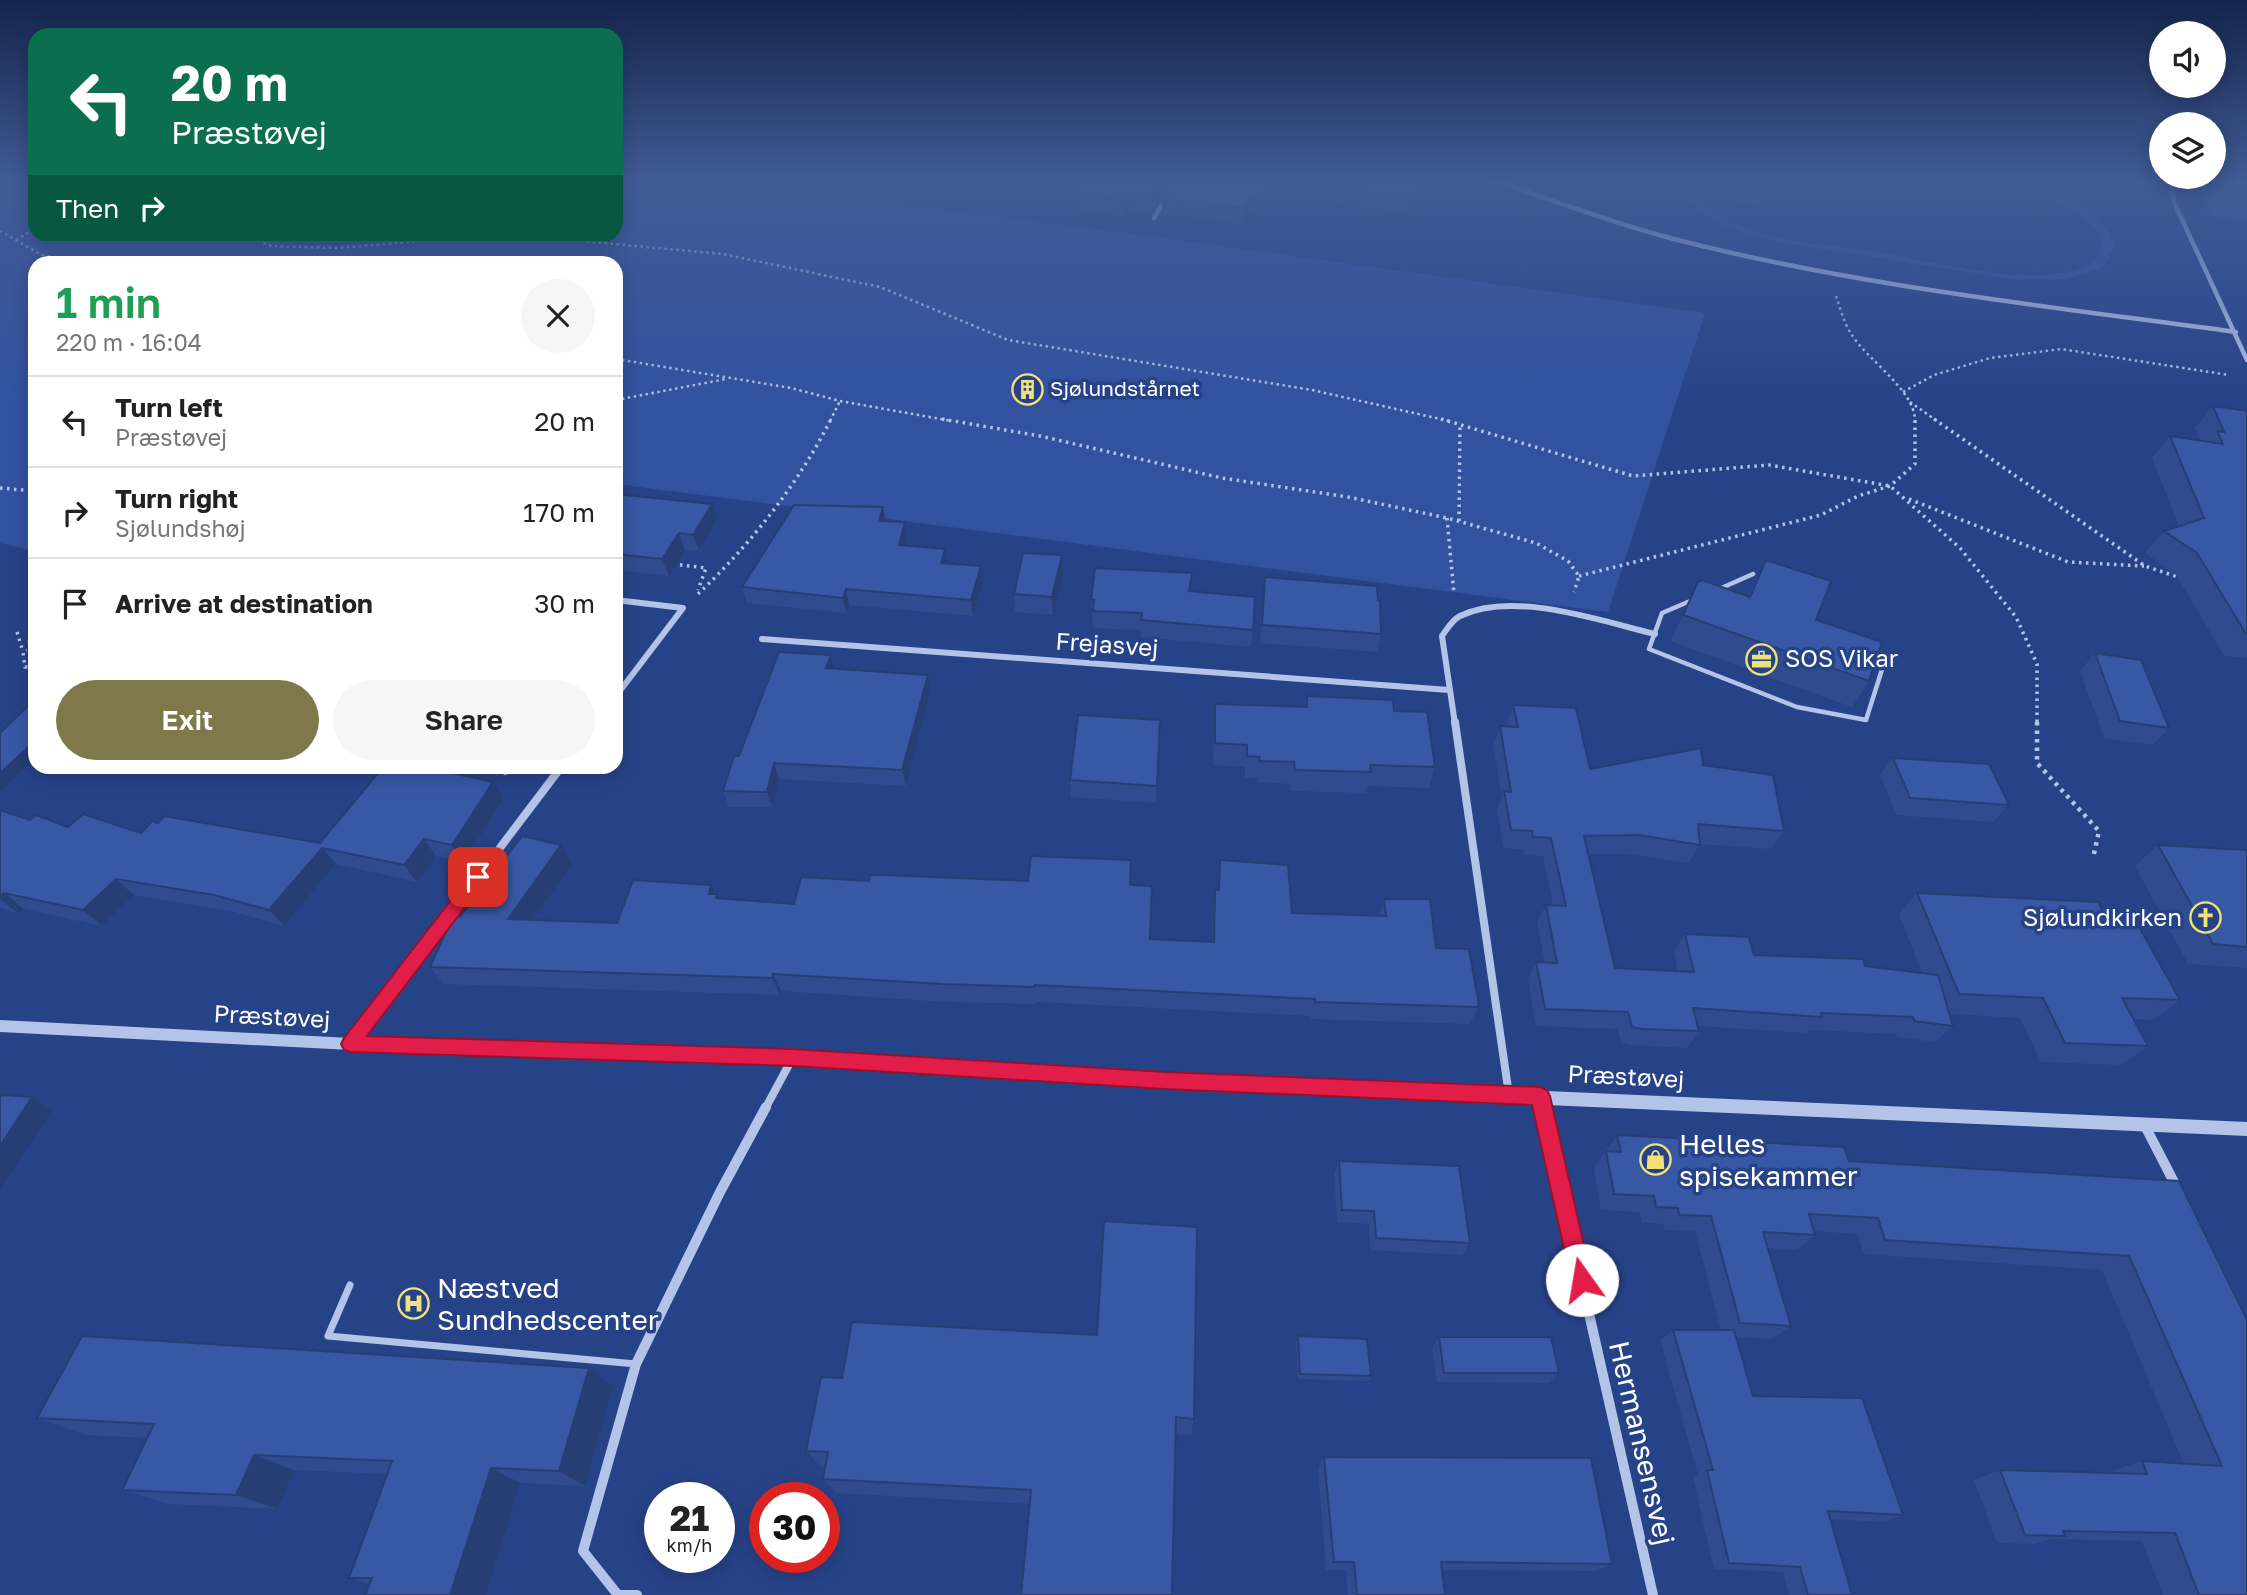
<!DOCTYPE html>
<meta charset="utf-8">
<style>
body{margin:0;font-family:"Golos Text",sans-serif;background:#f6f6f6;color:#222;height:100vh;display:flex;flex-direction:column;font-size:26px;white-space:nowrap}
*{box-sizing:border-box;margin:0}
p{font-size:23px;color:#767676}
.icon{flex:none;width:38px;height:38px;fill:none;stroke:currentColor;stroke-width:2;stroke-linecap:round;stroke-linejoin:round}
.map{position:relative;flex:1;overflow:hidden}
.sheet{position:absolute;left:28px;top:256px;width:595px;height:518px;display:flex;flex-direction:column;background:#fff;border-radius:21px;box-shadow:0 4px 18px #0003}
.sheet>*{flex:none}
.hud{position:absolute;left:28px;top:28px;width:595px;height:214px;border-radius:21px;box-shadow:0 4px 18px #0003;background:#0b6e4f;color:#fff;overflow:hidden}
.fabs{position:absolute;left:2149px;top:21px;display:grid;gap:14px}
.fabs a{display:grid;place-items:center;width:77px;height:77px;border-radius:50%;background:#fff;box-shadow:0 4px 18px #0003;font-size:35px}
.speed{position:absolute;left:644px;top:1482px;display:flex;gap:14px;font-size:35px;font-weight:700;text-align:center}
.speed>*{display:grid;place-content:center;width:91px;height:91px;border-radius:50%;background:#fff;box-shadow:0 4px 18px #0003;line-height:1}
.speed small{font-size:18px;font-weight:400}
.speed .limit{border:10px solid #d22;background:#fff;color:#111}
.pin{position:absolute;display:grid;place-items:center;width:60px;height:60px;color:#fff;margin:-30px;border-radius:14px;box-shadow:0 4px 10px #0006}
.me{position:absolute;width:77px;margin:-38px;rotate:347deg;stroke-linejoin:round;filter:drop-shadow(0 0 5px #0008)}
.turn{display:flex;align-items:center;gap:24px;height:147px;padding:0 28px;font-size:32px}
.turn .icon{width:91px;height:91px;stroke-width:2.5}
.turn b{display:block;font-size:49px;line-height:60px}
.then{display:flex;align-items:center;height:66px;padding:0 28px;background:#0003;gap:14px;font-size:26px}
.round{display:grid;place-items:center;flex:none;width:74px;height:74px;border-radius:37px;background:#f6f6f6}
.overview{display:flex;align-items:center;justify-content:space-between;height:119px;padding:0 28px}
h1{font-size:42px;font-weight:600;line-height:52px;color:#1e9e55}
.action{display:flex;gap:14px;margin-top:auto;padding:14px 28px}
.action a{flex:1;height:80px;border-radius:42px;background:#7f784a;color:#fff;font-size:28px;font-weight:600;line-height:80px;text-align:center}
.action a+a{background:#f6f6f6;color:#222}
ul{padding:0;list-style:none}
li{display:flex;align-items:center;gap:21px;height:91px;padding:0 28px;border-top:2px solid #e0e0e0}
li div{flex:1}
li b{display:block;font-size:26px}
li em{font-style:normal}
.map>svg:first-child{display:block}
.green{fill:#3252a0}
.lines{fill:none;stroke-linecap:round;stroke-linejoin:round}
.path-far2{stroke:#b4c4e9;stroke-width:2.5;stroke-dasharray:2.5 3.5;stroke-linecap:butt}
.path-far1{stroke:#b4c4e9;stroke-width:3.5;stroke-dasharray:2.5 4.5;stroke-linecap:butt}
.path{stroke:#b4c4e9;stroke-width:4.5;stroke-dasharray:3.5 5;stroke-linecap:butt}
.service-far1{stroke:#b4c4e9;stroke-width:4.5}
.service{stroke:#b4c4e9;stroke-width:7}
.minor-far3{stroke:#b4c4e9;stroke-width:4.5}
.minor-far2{stroke:#b4c4e9;stroke-width:6}
.minor-far1{stroke:#b4c4e9;stroke-width:8}
.minor{stroke:#b4c4e9;stroke-width:10}
.tertiary{fill:#b4c4e9;fill-rule:evenodd}
.wall{fill:#304c8e}
.shaded-wall{fill:#273e74}
.building{fill:#3858a5;stroke:#273e74;stroke-width:2}
.route{fill:#e11d48;stroke:#92132f;stroke-width:2}
.labels{text-anchor:middle;stroke-width:7;stroke-linejoin:round;paint-order:stroke}
.far-poi-label{font-size:21px;fill:#fff;stroke:#274388;text-anchor:start}
.street-label{font-size:24px;fill:#fff;stroke:#274388}
.poi-label{font-size:24px;fill:#fff;stroke:#274388;text-anchor:start}
.near-poi-label{font-size:28px;fill:#fff;stroke:#274388;text-anchor:start}
.near-street-label{font-size:28px;fill:#fff;stroke:#274388}
</style>
<div class="map">
<svg width="2247" height="1595" viewBox="0 0 2247 1595">
<rect width="100%" height="100%" fill="#274388"/>
<!-- green -->
<path class="green" d="M0,180H35V234H616V180H705L1119,232L1705,313L1608,612L616,484V262H35V551L0,543Z
M1678,180H1689C1695,201 1716,214 1734,223C1777,243 1829,245 1875,252C1932,261 2021,286 2076,270C2087,267 2101,259 2101,245C2101,205 2005,185 1975,180C2017,180 2104,198 2114,248L2103,268L2067,279L2018,280L1784,243L1753,236C1726,227 1686,211 1678,180Z
M1704,180H1761L1760,205L1702,197Z
M2197,180H2247V221L2211,216Z"/>
<g class="lines">
<!-- path-far2 -->
<path class="path-far2" d="M23,180L35,183
M0,231L42,255L80,262
M241,234L272,246L339,248L499,234
M503,234L723,254L880,287L1008,340L1312,390L1449,421
M16,240L35,229
M1836,296C1840,308 1844,322 1850,332C1865,359 1915,389 1915,421
M616,359L791,388L840,401L952,421
M1903,392L1934,375L1990,358L2061,349L2229,375
M616,400L726,379
M1910,402L1937,421
M830,421L840,401"/>
<!-- path-far1 -->
<path class="path-far1" d="M942,419L1040,436L1222,478L1348,497L1447,518L1536,543L1568,561L1579,576L1574,592
M1441,419L1633,476L1769,465L1890,486L1960,548L2016,617L2037,664V724
M1934,419L2145,566L2181,578
M0,488L35,491
M1909,499L2068,562L2144,566
M1447,518L1454,594
M1459,521L1460,423
M673,564L706,568L698,590
M1579,576L1821,515L1858,496L1890,486L1915,464V419
M698,594C750,545 799,483 831,419
M17,632L23,652
M35,647L23,652L25,667H35"/>
<!-- path -->
<path class="path" d="M2037,722V763L2099,831L2093,858
M453,766L503,773L528,769"/>
<!-- service-far1 -->
<path class="service-far1" d="M1717,590L1753,574
M1695,599L1662,613L1649,649L1797,707L1866,720L1885,660"/>
<!-- service -->
<path class="service" d="M350,1285L328,1336L636,1364"/>
<!-- minor-far3 -->
<path class="minor-far3" d="M1493,180C1552,200 1610,222 1670,238C1855,286 2047,306 2236,332
M2170,180L2174,202L2247,360
M1154,218L1166,198"/>
<!-- minor-far2 -->
<path class="minor-far2" d="M616,600L683,608L616,696
M762,639L1449,690
M1455,724L1442,636C1447,629 1452,620 1460,616C1513,590 1601,621 1655,634"/>
<!-- minor-far1 -->
<path class="minor-far1" d="M1455,722L1509,1095
M351,1044L562,766
M1540,1097L1543,1109
M765,1109L793,1057"/>
<!-- minor -->
<path class="minor" d="M1542,1107L1653,1595
M2144,1124L2177,1188
M637,1595H618L583,1551L636,1364L720,1192L766,1107"/>
<!-- tertiary -->
<path class="tertiary" d="M0,1020L351,1038L793,1050L1165,1074L2247,1122V1136L1165,1088L793,1064L351,1050L0,1032Z"/>
</g>
<!-- wall -->
<path class="wall" d="M1057,180H1172L1152,213L1129,210L1125,217L1076,209V198L1058,195Z
M1275,180L1257,213L1249,212L1243,224L1162,214V199Z
M1571,180H1640L1636,193L1570,186Z
M1335,187L1414,198L1411,214L1333,203Z
M2213,406L2247,411V658L2224,656L2177,576L2145,553L2164,531L2179,526L2152,458L2170,436L2201,441L2195,428Z
M616,494L712,504L717,520L699,551L685,550L669,576L616,570Z
M883,507L885,521L907,537L906,546L945,549L947,563L981,566L983,582L973,616L849,605L846,613L747,603L742,587Z
M1062,555L1063,573L1053,615L1015,612L1014,594Z
M1766,560L1869,681L1852,707L1670,641L1683,615L1748,596Z
M1265,577L1381,634L1377,652L1260,643Z
M1191,591L1253,630L1251,647L1140,637L1141,630L1093,628L1091,600Z
M2095,653L2169,728L2152,745L2104,738L2080,671Z
M831,655L834,669L928,675L930,691L906,786L779,779L772,807H729L723,791L739,756Z
M1307,696L1394,711L1435,767L1429,788L1367,786L1365,793L1291,791L1290,784L1257,782V778H1245V767L1213,765L1214,725L1215,704L1305,707Z
M1513,705L1590,769L1703,765L1784,831L1771,849L1700,844L1689,863L1629,854H1588L1615,968L1678,971L1674,952L1685,934L1754,955L1865,966L1922,973L1899,914L1917,893L2109,923L2180,1000L2154,1020L2134,1019L2148,1046L2121,1065L2041,1062L2020,1018L1950,1014L1953,1026L1935,1042L1897,1037L1896,1034L1810,1030L1807,1033L1698,1026L1699,1031L1687,1048L1630,1045L1621,1043L1618,1029L1536,1026L1528,979L1536,962L1545,963L1537,922L1546,905H1553L1543,856L1525,855L1524,850L1504,848L1497,810L1502,797L1493,745L1500,726L1507,727V724Z
M1160,720L1156,803L1071,797L1070,780Z
M1893,758L2009,805L1993,822L1896,815L1880,775Z
M493,782L503,799L464,862L436,856L417,882L336,864L284,926L231,911L134,895L102,926L24,909L19,914L0,907V810L30,820L68,827L141,833L158,823L320,843Z
M2158,845L2247,850V968L2188,964L2135,866Z
M1220,860L1292,913L1379,916L1384,899L1436,948L1479,1005L1471,1022L1469,1024L1311,1019V1016L1037,1002L1036,1004L947,1002L781,991L780,995L444,984L430,967L460,917L572,864L533,920L617,923L711,885L719,899L794,904L869,881L1131,886L1150,939L1213,942V908L1215,889L1218,890Z
M1617,1135L1849,1161L2179,1181L2247,1595H2163L2142,1541L2052,1539L2035,1544L1997,1543L1974,1480L2000,1470L2112,1473V1471L2142,1461L2184,1464L2102,1270L1864,1254L1857,1234L1814,1231L1815,1235L1797,1250L1768,1248L1791,1326L1772,1339L1736,1337L1753,1396L1903,1515L1884,1522L1831,1519L1852,1595H1789L1783,1572L1714,1569L1693,1478L1698,1475L1660,1340L1673,1330H1721L1695,1231L1665,1230L1663,1224L1642,1222L1640,1212L1601,1210L1594,1168Z
M1339,1161L1470,1243L1462,1255L1370,1250L1369,1224L1337,1222L1334,1174Z
M1298,1336L1371,1376L1368,1381L1298,1379L1296,1342Z
M1439,1337L1559,1373L1549,1383L1437,1382L1432,1348Z
M821,1377L1194,1419L1191,1435L1175,1434L1029,1504L837,1493L823,1479L825,1467H821L806,1451Z
M613,1386L585,1486L520,1483L486,1595H365L370,1584L349,1578L387,1474L294,1470L278,1509L169,1504L122,1490L147,1438L86,1435L37,1418Z
M1324,1457L1612,1564L1596,1571L1442,1570L1445,1595H1348L1346,1570H1326L1318,1468Z"/>
<!-- shaded-wall -->
<path class="shaded-wall" d="M1163,180H1172L1152,213V197Z
M1268,180H1275L1257,213L1259,197Z
M1130,194L1129,210L1125,217V201Z
M1251,196L1249,212L1243,224L1244,208Z
M712,504L717,520L699,551L693,535Z
M883,507L886,523L879,521Z
M905,522L907,537L902,561L899,545Z
M679,533L685,550L669,576L662,559Z
M945,549L947,564L941,563Z
M1062,555L1063,573L1053,615L1052,597Z
M981,566L983,582L973,616L971,600Z
M846,589L849,605L846,613L843,598Z
M831,655L835,671L826,668Z
M928,675L930,691L906,786L902,770Z
M35,741V758L0,791V773Z
M774,763L779,779L772,807L767,792Z
M493,782L503,799L464,862L452,845Z
M424,839L436,856L417,882L404,865Z
M561,845L572,864L521,937L508,919Z
M322,848L336,864L284,926L269,910Z
M116,879L134,895L102,926L83,910Z
M711,885L717,896V894L725,913L709,894Z
M4,893L24,909L19,914L0,899V896Z
M773,974L781,991L780,995L772,978Z
M32,1097L52,1110L0,1191V1146Z
M589,1368L613,1386L585,1486L559,1471Z
M254,1455L294,1470L278,1509L236,1495Z
M491,1468L520,1483L486,1595H450Z"/>
<!-- building -->
<path class="building" d="M1063,180H1163L1152,197L1130,194L1125,201L1076,193L1084,183Z
M1174,180H1268L1259,197L1251,196L1244,208L1162,199Z
M1345,180H1417L1414,198L1335,187Z
M2213,406L2247,411V634H2246L2197,553L2164,531L2204,518L2170,436L2223,444L2217,431L2224,432Z
M616,494L712,504L693,535L679,533L662,559L616,554Z
M794,505L883,507L879,521L905,522L899,545L945,549L941,563L981,566L971,600L846,589L843,598L742,587Z
M1023,553L1062,555L1052,597L1014,594Z
M1766,560L1831,581L1816,620L1882,642L1869,681L1683,615L1698,582L1702,580L1750,597Z
M1095,568L1192,573L1189,591L1255,597L1253,630L1141,620L1142,613L1093,611L1094,600H1091Z
M1265,577L1377,586L1378,600H1380L1381,634L1262,625Z
M25,638L35,639V680Z
M779,652L831,655L826,668L928,675L902,770L774,763L767,792L723,791L734,756H739Z
M2095,653L2141,660L2169,728L2120,721Z
M1307,696L1393,700L1394,711L1427,712L1435,767L1370,765L1371,772L1295,770L1294,762L1259,761L1260,757L1247,756V745L1215,743V704L1307,707Z
M35,699V741L0,773V733Z
M1513,705L1576,708L1590,769L1701,748L1703,765L1773,775L1784,831L1698,824L1700,845L1639,835L1584,836L1615,968L1694,972L1685,934L1749,937L1754,955L1863,959L1865,966L1938,975L1953,1026L1914,1021L1913,1017L1821,1013L1822,1017L1693,1008L1699,1031L1642,1029L1632,1027L1628,1012L1545,1009L1536,962L1557,963L1546,905L1566,906L1551,838L1533,837L1532,831L1511,830L1504,791L1511,792L1500,726L1518,727Z
M1078,715L1160,720L1157,786L1070,780Z
M1893,758L1989,764L2009,805L1910,798Z
M384,766H420L493,782L452,845L424,839L404,865L322,848L269,910L214,895L116,879L83,910L4,893L0,896V810L30,820L36,815L68,827L83,814L141,833L152,821L158,823L164,816L320,843Z
M522,836L561,845L508,919L617,923L633,880L711,885L709,894H717L716,898L794,904L801,877L869,881L870,875H883L1028,881L1031,856L1131,860L1130,885L1152,886L1150,939L1214,942L1215,889L1219,890L1220,860L1288,865L1292,913L1386,916L1384,899H1430L1436,948L1469,949L1479,1005L1477,1007L1315,1002V999L1035,985L1034,987L943,984L773,974L772,978L430,967L453,916L460,917Z
M2158,845L2247,850V947L2213,944Z
M1917,893L2098,902L2109,923L2138,925L2180,1000L2122,998L2148,1046L2065,1043L2043,998L1959,994Z
M0,1095L32,1097L0,1146Z
M1617,1135L1844,1147L1849,1161L2179,1181L2247,1320V1595H2199L2175,1533L2063,1531L2065,1536L2025,1535L2000,1470L2147,1474L2142,1461L2222,1466L2129,1256L1885,1240L1878,1218L1809,1214L1815,1235L1763,1232L1791,1326L1740,1323L1711,1216L1679,1215L1678,1208L1656,1207L1654,1196L1614,1194L1606,1151L1621,1152Z
M1339,1161L1459,1166L1470,1243L1376,1238L1374,1211L1342,1210Z
M1104,1221L1197,1227L1194,1419L1176,1417L1172,1595H1021L1031,1490L823,1479L828,1452L806,1451L821,1377L842,1378L852,1322L1097,1335Z
M1673,1330H1734L1753,1396L1862,1398L1903,1515L1828,1511L1852,1595H1808L1800,1567L1729,1563L1707,1470H1713Z
M82,1336L589,1368L559,1471L491,1468L450,1595H365L372,1578H349L392,1461L254,1455L236,1495L122,1490L154,1424L37,1418Z
M1298,1336L1367,1339L1371,1376L1300,1374Z
M1439,1337H1551L1559,1373H1444Z
M1324,1457L1591,1458L1612,1564L1441,1562L1445,1595H1357L1354,1562H1334Z"/>
<!-- sky -->
<linearGradient id="sky" x2="0" y2="1"><stop stop-color="#15254b"/><stop offset="0.45" stop-color="#415b96"/><stop offset="1" stop-color="#415b96" stop-opacity="0"/></linearGradient>
<rect width="2247" height="404" fill="url(#sky)"/>
<!-- route -->
<path class="route" d="M478,871L484,873L486,877L484,882L367,1036L793,1049L1165,1072L1540,1087L1547,1090L1550,1096L1592,1280L1589,1287L1582,1290L1574,1287L1571,1280L1532,1105L1165,1089L793,1066L351,1052L344,1050L341,1044L344,1038L472,873Z"/>
<!-- icons -->
<defs>
<symbol id="building-ring" viewBox="-11 -11 22 22"><circle r="9.5" fill="#274388" stroke="#f1e17a" stroke-width="1.5"/><path d="M-4-6H4V6H1V3H-1V6H-4ZM-2.5-4.3h1.7v1.8h-1.7ZM.8-4.3h1.7v1.8H.8ZM-2.5-1h1.7V.8h-1.7ZM.8-1h1.7V.8H.8Z" fill="#f1e17a"/></symbol>
<symbol id="office-ring" viewBox="-11 -11 22 22"><circle r="9.5" fill="#274388" stroke="#f1e17a" stroke-width="1.5"/><path d="M-6-3h4V-5.5h4V-3h4V5H-6ZM-1-4.5V-3h2v-1.5ZM-6 0V1H6V0Z" fill="#f1e17a"/></symbol>
<symbol id="church-ring" viewBox="-11 -11 22 22"><circle r="9.5" fill="#274388" stroke="#f1e17a" stroke-width="1.5"/><path d="M-1.2-6h2.4v3.5h3.3v2.4h-3.3V6h-2.4V-.1h-3.3v-2.4h3.3Z" fill="#f1e17a"/></symbol>
<symbol id="shop-ring" viewBox="-11 -11 22 22"><circle r="9.5" fill="#274388" stroke="#f1e17a" stroke-width="1.5"/><path d="M-5-2.5h2.3a2.7 3.5 0 0 1 5.4 0H5L5.5 6h-11ZM-1.5-2.5h3a1.5 2.3 0 0 0-3 0Z" fill="#f1e17a"/></symbol>
<symbol id="hospital-ring" viewBox="-11 -11 22 22"><circle r="9.5" fill="#274388" stroke="#f1e17a" stroke-width="1.5"/><path d="M-5-5h3v3.5h4V-5h3V5h-3V1.5h-4V5h-3Z" fill="#f1e17a"/></symbol>
</defs>
<g fill-rule="evenodd">
<use href="#building-ring" x="1010" y="372" width="35" height="35"/>
<use href="#office-ring" x="1744" y="642" width="35" height="35"/>
<use href="#church-ring" x="2188" y="900" width="35" height="35"/>
<use href="#shop-ring" x="1638" y="1142" width="35" height="35"/>
<use href="#hospital-ring" x="396" y="1286" width="35" height="35"/>
</g>
<g class="labels">
<!-- far-poi labels -->
<g class="far-poi-label">
<text x="1050" y="396">Sjølundstårnet</text>
</g>
<!-- street labels -->
<g class="street-label">
<text transform="translate(1107 645) rotate(4)" y="8">Frejasvej</text>
<text transform="translate(272 1017) rotate(3)" y="8">Præstøvej</text>
<text transform="translate(1626 1077) rotate(3)" y="8">Præstøvej</text>
</g>
<!-- poi labels -->
<g class="poi-label">
<text x="1785" y="667">SOS Vikar</text>
<text x="2182" y="926" text-anchor="end">Sjølundkirken</text>
</g>
<!-- near-poi labels -->
<g class="near-poi-label">
<text x="1679" y="1154">Helles<tspan x="1679" dy="32">spisekammer</tspan></text>
<text x="437" y="1298">Næstved<tspan x="437" dy="32">Sundhedscenter</tspan></text>
</g>
<!-- near-street labels -->
<g class="near-street-label">
<text transform="translate(1642 1443) rotate(77)" y="10">Hermansensvej</text>
</g>
</g>
</svg>
<div class="fabs">
<a><svg class="icon" aria-label="sound" viewBox="0 0 24 24"><path d="M4 9h4l5-4v14l-5-4H4zM17 9q2 3 0 6"/></svg></a>
<a><svg class="icon" aria-label="layers" viewBox="0 0 24 24"><path d="M12 4l9 5-9 5-9-5zM3 14l9 5 9-5"/></svg></a>
</div>
<div class="speed"><div>21<small>km/h</small></div><div class="limit">30</div></div>
<div class="pin" style="left:478px;top:877px;background:#d93025"><svg class="icon" aria-label="arrive" viewBox="0 0 24 24"><path d="M6 21V4h12l-3 4 3 4H6"/></svg></div>
<svg class="me" style="left:1582px;top:1280px" viewBox="-20 -20 40 40"><circle r="19" fill="#fff"/><path d="M0-13L10 11 0 6-10 11z" fill="#e11d48"/></svg>
<div class="hud">
<div class="turn"><svg class="icon" aria-label="left" viewBox="0 0 24 24"><path d="M17 20v-9H6M10 6l-5 5 5 5"/></svg><div><b>20 m</b>Præstøvej</div></div>
<div class="then">Then<svg class="icon" aria-label="right" viewBox="0 0 24 24"><path d="M7 20v-9h11M14 6l5 5-5 5"/></svg></div>
</div>
<section class="sheet">
<div class="overview"><div><h1>1 min</h1><p>220 m · 16:04</p></div><a class="round"><svg class="icon" aria-label="close" viewBox="0 0 24 24"><path d="M6 6l12 12M18 6L6 18"/></svg></a></div>
<ul>
<li><svg class="icon" aria-label="left" viewBox="0 0 24 24"><path d="M17 20v-9H6M10 6l-5 5 5 5"/></svg><div><b>Turn left</b><p>Præstøvej</p></div><em>20 m</em></li>
<li><svg class="icon" aria-label="right" viewBox="0 0 24 24"><path d="M7 20v-9h11M14 6l5 5-5 5"/></svg><div><b>Turn right</b><p>Sjølundshøj</p></div><em>170 m</em></li>
<li><svg class="icon" aria-label="arrive" viewBox="0 0 24 24"><path d="M6 21V4h12l-3 4 3 4H6"/></svg><div><b>Arrive at destination</b></div><em>30 m</em></li>
</ul>
<div class="action"><a>Exit</a><a>Share</a></div>
</section>
</div>
